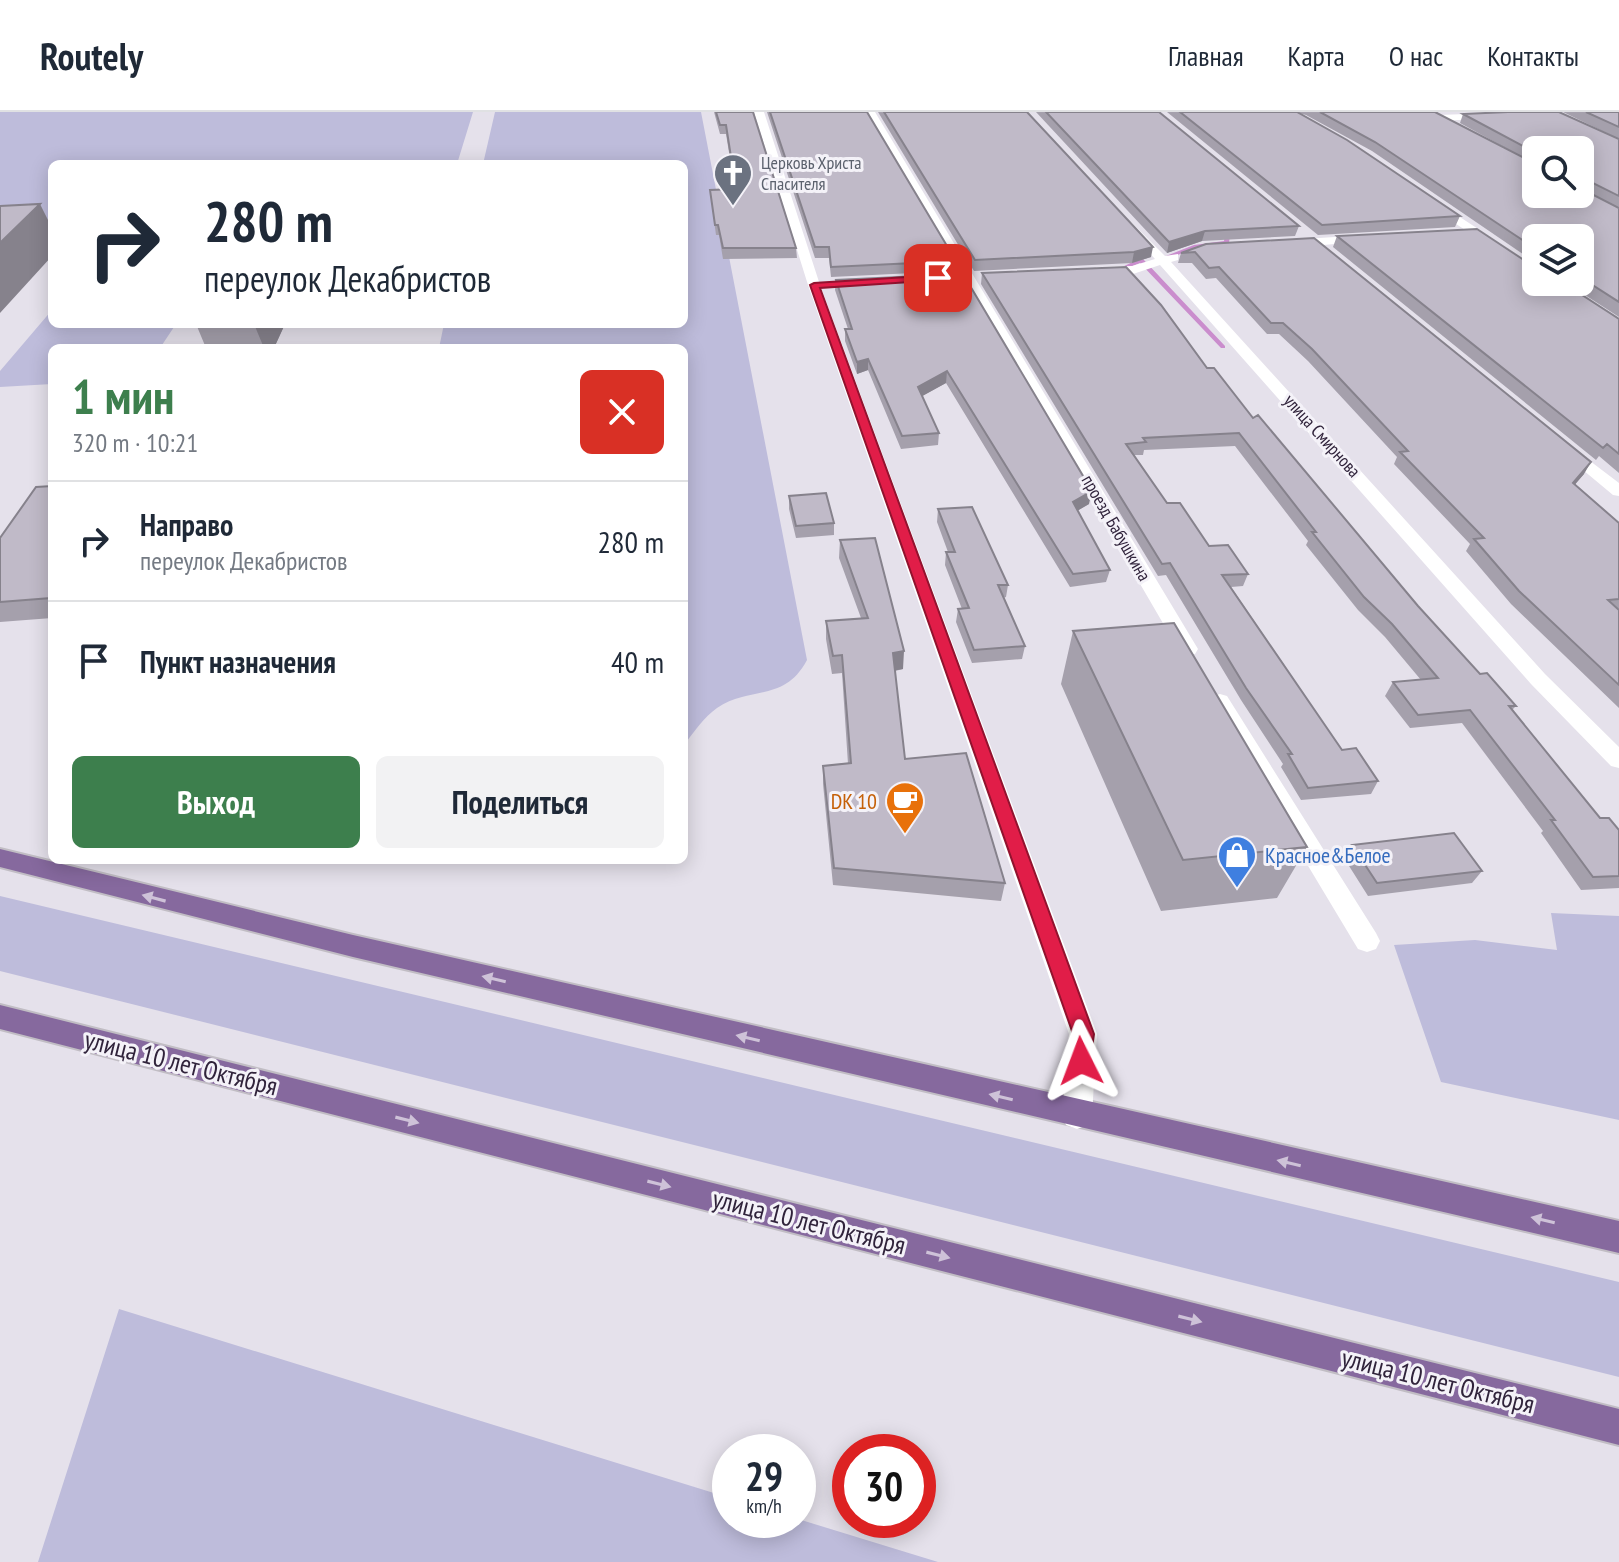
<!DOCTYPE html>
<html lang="ru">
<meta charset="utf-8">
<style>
body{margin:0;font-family:"PT Sans Narrow",sans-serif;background:#f2f2f3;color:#1f2937;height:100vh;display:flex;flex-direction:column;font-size:30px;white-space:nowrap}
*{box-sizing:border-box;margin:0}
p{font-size:26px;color:#747a83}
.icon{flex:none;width:44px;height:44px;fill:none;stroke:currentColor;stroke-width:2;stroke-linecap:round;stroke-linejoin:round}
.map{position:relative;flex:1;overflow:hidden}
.sheet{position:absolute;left:48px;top:232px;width:640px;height:520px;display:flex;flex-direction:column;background:#fff;border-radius:12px;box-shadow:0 4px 20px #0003}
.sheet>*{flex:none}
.guide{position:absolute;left:48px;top:48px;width:640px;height:168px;border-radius:12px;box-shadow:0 4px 20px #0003;background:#fff;color:#1f2937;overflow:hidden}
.controls{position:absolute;left:1522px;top:24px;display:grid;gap:16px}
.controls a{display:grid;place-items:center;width:72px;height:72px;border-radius:12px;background:#fff;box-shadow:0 4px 20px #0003;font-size:40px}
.speed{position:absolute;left:712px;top:1322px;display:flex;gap:16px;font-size:40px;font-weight:700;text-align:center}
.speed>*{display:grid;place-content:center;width:104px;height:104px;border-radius:50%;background:#fff;box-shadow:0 4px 20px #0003;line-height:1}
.speed small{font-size:20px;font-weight:400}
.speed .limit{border:12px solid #d22;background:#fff;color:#111}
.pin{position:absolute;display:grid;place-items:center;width:68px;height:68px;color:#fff;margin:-34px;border-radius:16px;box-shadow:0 4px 12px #0006}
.me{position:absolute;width:88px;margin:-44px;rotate:357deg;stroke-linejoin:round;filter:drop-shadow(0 0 6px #0008)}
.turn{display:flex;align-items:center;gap:28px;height:168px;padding:0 24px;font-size:36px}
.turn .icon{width:104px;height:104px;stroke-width:2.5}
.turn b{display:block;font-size:56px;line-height:68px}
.round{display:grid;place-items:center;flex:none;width:84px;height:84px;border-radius:12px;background:#f2f2f3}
.head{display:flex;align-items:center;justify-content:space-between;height:136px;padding:0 24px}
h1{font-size:48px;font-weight:700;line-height:60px;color:#3d7f4d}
.button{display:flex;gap:16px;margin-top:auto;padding:16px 24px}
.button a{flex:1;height:92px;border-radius:12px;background:#3d7f4d;color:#fff;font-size:32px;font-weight:700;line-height:92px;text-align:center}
.button a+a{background:#f2f2f3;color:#1f2937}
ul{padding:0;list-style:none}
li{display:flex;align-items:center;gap:24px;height:120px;padding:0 24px;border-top:2px solid #e0e1e3}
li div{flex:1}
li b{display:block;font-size:30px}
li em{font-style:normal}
header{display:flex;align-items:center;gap:48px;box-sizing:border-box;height:112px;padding:0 40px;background:#fff;border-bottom:2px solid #e0e1e3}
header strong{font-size:38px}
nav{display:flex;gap:44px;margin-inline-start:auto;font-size:28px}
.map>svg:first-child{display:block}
.green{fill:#bebcdb}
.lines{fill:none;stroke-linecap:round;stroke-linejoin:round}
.stream{fill:#ca8dcd;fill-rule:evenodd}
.major-casing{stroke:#c1bdc4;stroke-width:4}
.minor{fill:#fff;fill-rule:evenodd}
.major{fill:#86699e;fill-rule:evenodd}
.wall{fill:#a5a0ac;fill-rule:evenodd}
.shaded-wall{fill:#86828c}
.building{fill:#c0bac8;stroke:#86828c;stroke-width:2}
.oneway{fill:#cec2d8}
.route{fill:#e11d48;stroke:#92132f;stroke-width:2}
.labels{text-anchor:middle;stroke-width:6;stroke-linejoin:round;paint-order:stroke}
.far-worship-label{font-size:18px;fill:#5b616d;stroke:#f4f2f8;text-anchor:start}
.far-street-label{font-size:18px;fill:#30233b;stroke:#f4f2f8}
.food-label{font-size:22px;fill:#c56008;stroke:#f4f2f8;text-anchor:end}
.shop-label{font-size:22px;fill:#366cbe;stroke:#f4f2f8;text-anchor:start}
.near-street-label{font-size:26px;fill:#30233b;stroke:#f4f2f8}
</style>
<header>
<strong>Routely</strong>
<nav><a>Главная</a><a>Карта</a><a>О нас</a><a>Контакты</a></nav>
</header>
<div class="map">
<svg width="1619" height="1450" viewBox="0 0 1619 1450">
<rect width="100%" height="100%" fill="#e5e1eb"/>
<!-- green -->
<path class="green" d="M0,0H473L457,52H52V115L0,117Z
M495,0H701L807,548C784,591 751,573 717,596C704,605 694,620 684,633V236H439L444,212H684V52H483Z
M52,198V212H176L160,236H52V272L0,275V259Z
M0,784L1619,1170V1265L0,859Z
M1551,801L1619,804V1008L1441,970L1394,833L1475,828L1557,838Z
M119,1197L730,1386V1408L798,1407L938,1450H38Z"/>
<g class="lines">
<!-- stream -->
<path class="stream" d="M1226,113L1231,114L1229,131L1197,136L1169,146L1166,144L1194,133L1224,129Z
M1139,147H1143L1225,234V236H1221L1140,151L1123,158L1118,157Z"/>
<defs>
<path id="major" d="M0,737L353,823L1619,1109V1141L353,845L0,755Z
M0,893L1619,1297V1333L0,917Z"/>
</defs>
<!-- major casing -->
<use href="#major" class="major-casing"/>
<!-- minor -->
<path class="minor" d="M754,0H764L820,173L1097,922L1092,1003L1088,1013L1077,1017L1066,1013L1062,1003L1069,922L808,173Z
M865,0H875L1198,537L1195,542H1181L1178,537Z
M1496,1L1499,6L1438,9L1433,6L1438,3Z
M1426,88H1434L1536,155V165L1426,92Z
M1130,109L1165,144L1178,142V148L1171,150L1545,562L1619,635V656L1611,654L1531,572L1160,153L1133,162H1093L1091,159L1097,155L1132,154L1155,147L1124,112Z
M1365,123L1371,127L1369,129L1289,136L1283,132L1289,128Z
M1565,330L1619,371V384L1613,383L1559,338V332Z
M1220,582L1227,584L1376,821L1380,829L1376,837L1367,840L1358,837L1209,589L1213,584Z"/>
<!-- major -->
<use href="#major" class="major"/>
</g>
<!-- wall -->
<path class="wall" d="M714,0H753L796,136L797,146L723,147L719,123H716L710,78L735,77L726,22H720Z
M767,0H867L956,149L955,159L831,165L829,146H815Z
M878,0H1027L1151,145L1132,151L974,159Z
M1036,0H1159L1299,114L1295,124L1202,129L1167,141Z
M1167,0H1438L1437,1L1515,41L1460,11L1463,2L1619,27V205L1565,170H1580V126H1536V151L1372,39L1306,3L1298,1L1460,104L1455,115L1318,123ZM1536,38L1580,82H1536Z
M1563,0H1619V27Z
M1337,124L1619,207V361L1599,344L1596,348L1333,135Z
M1206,132L1584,362L1575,372L1619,411V596L1511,492L1466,439L1470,432L1394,352L1397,345L1308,249L1279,222H1267L1216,166L1206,167L1192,151H1178L1181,141Z
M982,161L1207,256L1253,306L1418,494L1480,562L1516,594L1512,598L1600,706L1619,718V776L1581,778L1541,721L1543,719L1462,611L1410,616L1385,584L1393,570L1421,568L1385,525L1358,498L1306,433L1308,429L1235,334L1144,338L1143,343H1134L1167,391L1209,434L1248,462L1243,474L1231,475L1342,638L1378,669L1371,682L1301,688L1281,655L1283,652L1241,588L1166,463L1158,464L981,172Z
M963,162L1089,392L1077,399L1110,458L1106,470L1070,475L946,271L922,284L939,321L938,333L901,337L868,258L857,262L845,229V217H848L835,178L836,168Z
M196,212H285L274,236H206Z
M52,374V506L0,510V426Z
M789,384L834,411V423L796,426L789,397Z
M938,397L1008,473L1006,485L1003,486L1025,534L1022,547L972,551L956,510L958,497H962L945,453L946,440H948L937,410Z
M840,428L903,557L895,559L905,647L1005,771L1001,789L833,773L823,672V654L848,652L842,561L832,562L826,527V509L861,506L839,446Z
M1073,519L1307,735L1277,786L1161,799L1061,572Z
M1352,733L1482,759L1472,771L1368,784L1344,746Z"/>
<!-- shaded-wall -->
<path class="shaded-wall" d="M1587,68L1582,77L1580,78V69Z
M40,92L52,116V144L0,201V131Z
M1205,119L1202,129L1167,141L1169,130Z
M1153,135L1151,145L1132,151L1134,140Z
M254,212H285L274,236H264Z
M868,247V258L857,262V250Z
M947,259L946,271L917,287L918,275Z
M1591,350L1584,362L1566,383L1573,371Z
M1092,379L1089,392L1070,403L1073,390Z
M904,539L903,557L892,559L893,541Z"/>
<!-- building -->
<path class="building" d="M716,0H753L796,136H723L718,113H715L710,78L736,77L726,13H720Z
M770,0H867L956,149L831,155L829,135H815Z
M884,0H1027L1153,135L1134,140L975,148Z
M1046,0H1159L1299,114L1205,119L1169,130Z
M1180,0H1297L1347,28L1460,104L1322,113Z
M1320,0H1435L1536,52V82H1580V76L1619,96V190L1580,165V126H1536V137L1375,30Z
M1508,0H1559L1619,27V84L1587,68L1580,69V38H1536V41L1463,2Z
M1586,0H1619V15Z
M40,92L0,131V94Z
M1477,117L1536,156V170H1562L1619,207V342L1607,332L1603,336L1337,124Z
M1314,126L1591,350L1573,371L1619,411V487L1608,488L1619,498V573L1519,479L1474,427L1484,426L1400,340L1408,339L1312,237L1283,211H1271L1219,155L1209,156L1195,140L1181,141L1206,132Z
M1126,155L1161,193L1207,256H1214L1253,306L1258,303L1418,494L1480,562L1487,561L1516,594H1509L1600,706H1609L1619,718V764L1593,765L1551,708H1555L1470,598L1418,603L1393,570L1438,566L1392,512L1364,485L1312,420H1316L1239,321L1143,326L1146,330L1126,332L1167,391H1180L1209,434L1228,433L1248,462L1222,463L1342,638L1356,636L1378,669L1308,676L1288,642H1292L1246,576L1170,451L1162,452L982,161Z
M963,162L1092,379L1073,390L1110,458L1073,462L947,259L918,275L939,321L902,324L868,247L857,250L845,217H852L836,168Z
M52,374V485L51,486L0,490V426L36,375Z
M826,381L834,411L796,414L789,384Z
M972,395L1008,473H998L1025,534L974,538L958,497L969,496L946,440H955L938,397Z
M875,426L904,539L893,541L905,647L966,641L1005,771L834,756L823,654L851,651L842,543L833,544L826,509L868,506L840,428Z
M1174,511L1307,735L1183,748L1073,519Z
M1454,721L1482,759L1377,771L1352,733Z"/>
<!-- one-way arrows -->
<defs><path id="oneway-solid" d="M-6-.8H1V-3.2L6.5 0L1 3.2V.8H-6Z" transform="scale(2)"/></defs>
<g class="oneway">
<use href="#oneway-solid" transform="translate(154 786) rotate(-165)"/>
<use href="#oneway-solid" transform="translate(494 867) rotate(-167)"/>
<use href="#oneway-solid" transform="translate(748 926) rotate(-167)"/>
<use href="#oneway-solid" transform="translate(1001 985) rotate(-167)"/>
<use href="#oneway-solid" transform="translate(407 1008) rotate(14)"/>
<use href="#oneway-solid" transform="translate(1289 1051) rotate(-167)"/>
<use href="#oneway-solid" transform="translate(659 1072) rotate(14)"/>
<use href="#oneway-solid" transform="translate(1543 1108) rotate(-167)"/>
<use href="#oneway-solid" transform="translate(938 1143) rotate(14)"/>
<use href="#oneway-solid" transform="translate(1190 1207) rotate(14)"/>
</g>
<!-- route -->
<path class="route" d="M938,163L942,168L820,176L1094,922L1089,956L1081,959L1074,956L1070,949L1073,922L810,173L814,171Z"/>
<!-- icons -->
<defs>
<symbol id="church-pin" viewBox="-11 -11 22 30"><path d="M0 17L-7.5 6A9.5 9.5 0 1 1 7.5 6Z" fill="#6b7280" stroke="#f4f2f8"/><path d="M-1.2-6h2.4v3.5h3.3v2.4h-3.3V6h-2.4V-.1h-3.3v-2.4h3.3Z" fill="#fff"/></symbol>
<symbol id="cafe-pin" viewBox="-11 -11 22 30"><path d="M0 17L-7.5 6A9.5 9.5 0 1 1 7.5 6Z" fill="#e8710a" stroke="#f4f2f8"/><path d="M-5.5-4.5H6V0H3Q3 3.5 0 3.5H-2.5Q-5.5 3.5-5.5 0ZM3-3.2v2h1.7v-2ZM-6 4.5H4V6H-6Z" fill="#fff"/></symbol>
<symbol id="shop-pin" viewBox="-11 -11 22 30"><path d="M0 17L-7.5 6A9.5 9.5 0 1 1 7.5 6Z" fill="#3f7fe0" stroke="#f4f2f8"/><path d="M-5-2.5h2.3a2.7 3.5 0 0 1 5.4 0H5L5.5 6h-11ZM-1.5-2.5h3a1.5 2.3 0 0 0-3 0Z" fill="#fff"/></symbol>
</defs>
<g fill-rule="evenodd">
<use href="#church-pin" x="711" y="39" width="44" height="60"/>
<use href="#cafe-pin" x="883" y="667" width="44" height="60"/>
<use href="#shop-pin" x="1215" y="721" width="44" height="60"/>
</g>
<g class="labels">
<!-- far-worship labels -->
<g class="far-worship-label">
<text x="761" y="57">Церковь Христа<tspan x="761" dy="21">Спасителя</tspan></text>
</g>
<!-- far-street labels -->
<g class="far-street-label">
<text transform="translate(1322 324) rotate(48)" y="6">улица Смирнова</text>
<text transform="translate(1116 416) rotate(60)" y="6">проезд Бабушкина</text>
</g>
<!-- food labels -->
<g class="food-label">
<text x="877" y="697">DK 10</text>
</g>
<!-- shop labels -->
<g class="shop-label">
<text x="1265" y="751">Красное&amp;Белое</text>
</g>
<!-- near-street labels -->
<g class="near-street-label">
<text transform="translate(181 951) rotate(14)" y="9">улица 10 лет Октября</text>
<text transform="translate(809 1110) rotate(14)" y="9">улица 10 лет Октября</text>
<text transform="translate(1438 1269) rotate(14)" y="9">улица 10 лет Октября</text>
</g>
</g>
</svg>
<div class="controls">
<a><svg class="icon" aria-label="search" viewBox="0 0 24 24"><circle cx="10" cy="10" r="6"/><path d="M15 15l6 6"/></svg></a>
<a><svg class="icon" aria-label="layers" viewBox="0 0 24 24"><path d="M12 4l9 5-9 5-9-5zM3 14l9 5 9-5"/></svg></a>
</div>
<div class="speed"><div>29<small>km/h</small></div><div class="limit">30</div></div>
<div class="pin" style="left:938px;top:166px;background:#d93025"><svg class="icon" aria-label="arrive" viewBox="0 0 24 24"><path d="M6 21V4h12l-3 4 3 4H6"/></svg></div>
<svg class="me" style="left:1081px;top:949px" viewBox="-20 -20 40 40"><path d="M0-17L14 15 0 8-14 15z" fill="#e11d48" stroke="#fff" stroke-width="4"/></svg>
<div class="guide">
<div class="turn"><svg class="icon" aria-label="right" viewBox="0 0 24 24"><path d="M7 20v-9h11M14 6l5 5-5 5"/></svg><div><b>280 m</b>переулок Декабристов</div></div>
</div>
<section class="sheet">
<div class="head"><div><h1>1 мин</h1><p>320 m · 10:21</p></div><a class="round" style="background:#d93025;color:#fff"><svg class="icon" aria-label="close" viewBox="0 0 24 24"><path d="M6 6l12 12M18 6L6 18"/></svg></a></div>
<ul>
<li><svg class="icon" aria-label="right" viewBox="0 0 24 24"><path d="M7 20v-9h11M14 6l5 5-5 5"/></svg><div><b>Направо</b><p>переулок Декабристов</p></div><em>280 m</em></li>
<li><svg class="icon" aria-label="arrive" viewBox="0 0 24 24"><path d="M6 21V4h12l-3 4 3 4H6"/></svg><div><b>Пункт назначения</b></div><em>40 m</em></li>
</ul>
<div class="button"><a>Выход</a><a>Поделиться</a></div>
</section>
</div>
